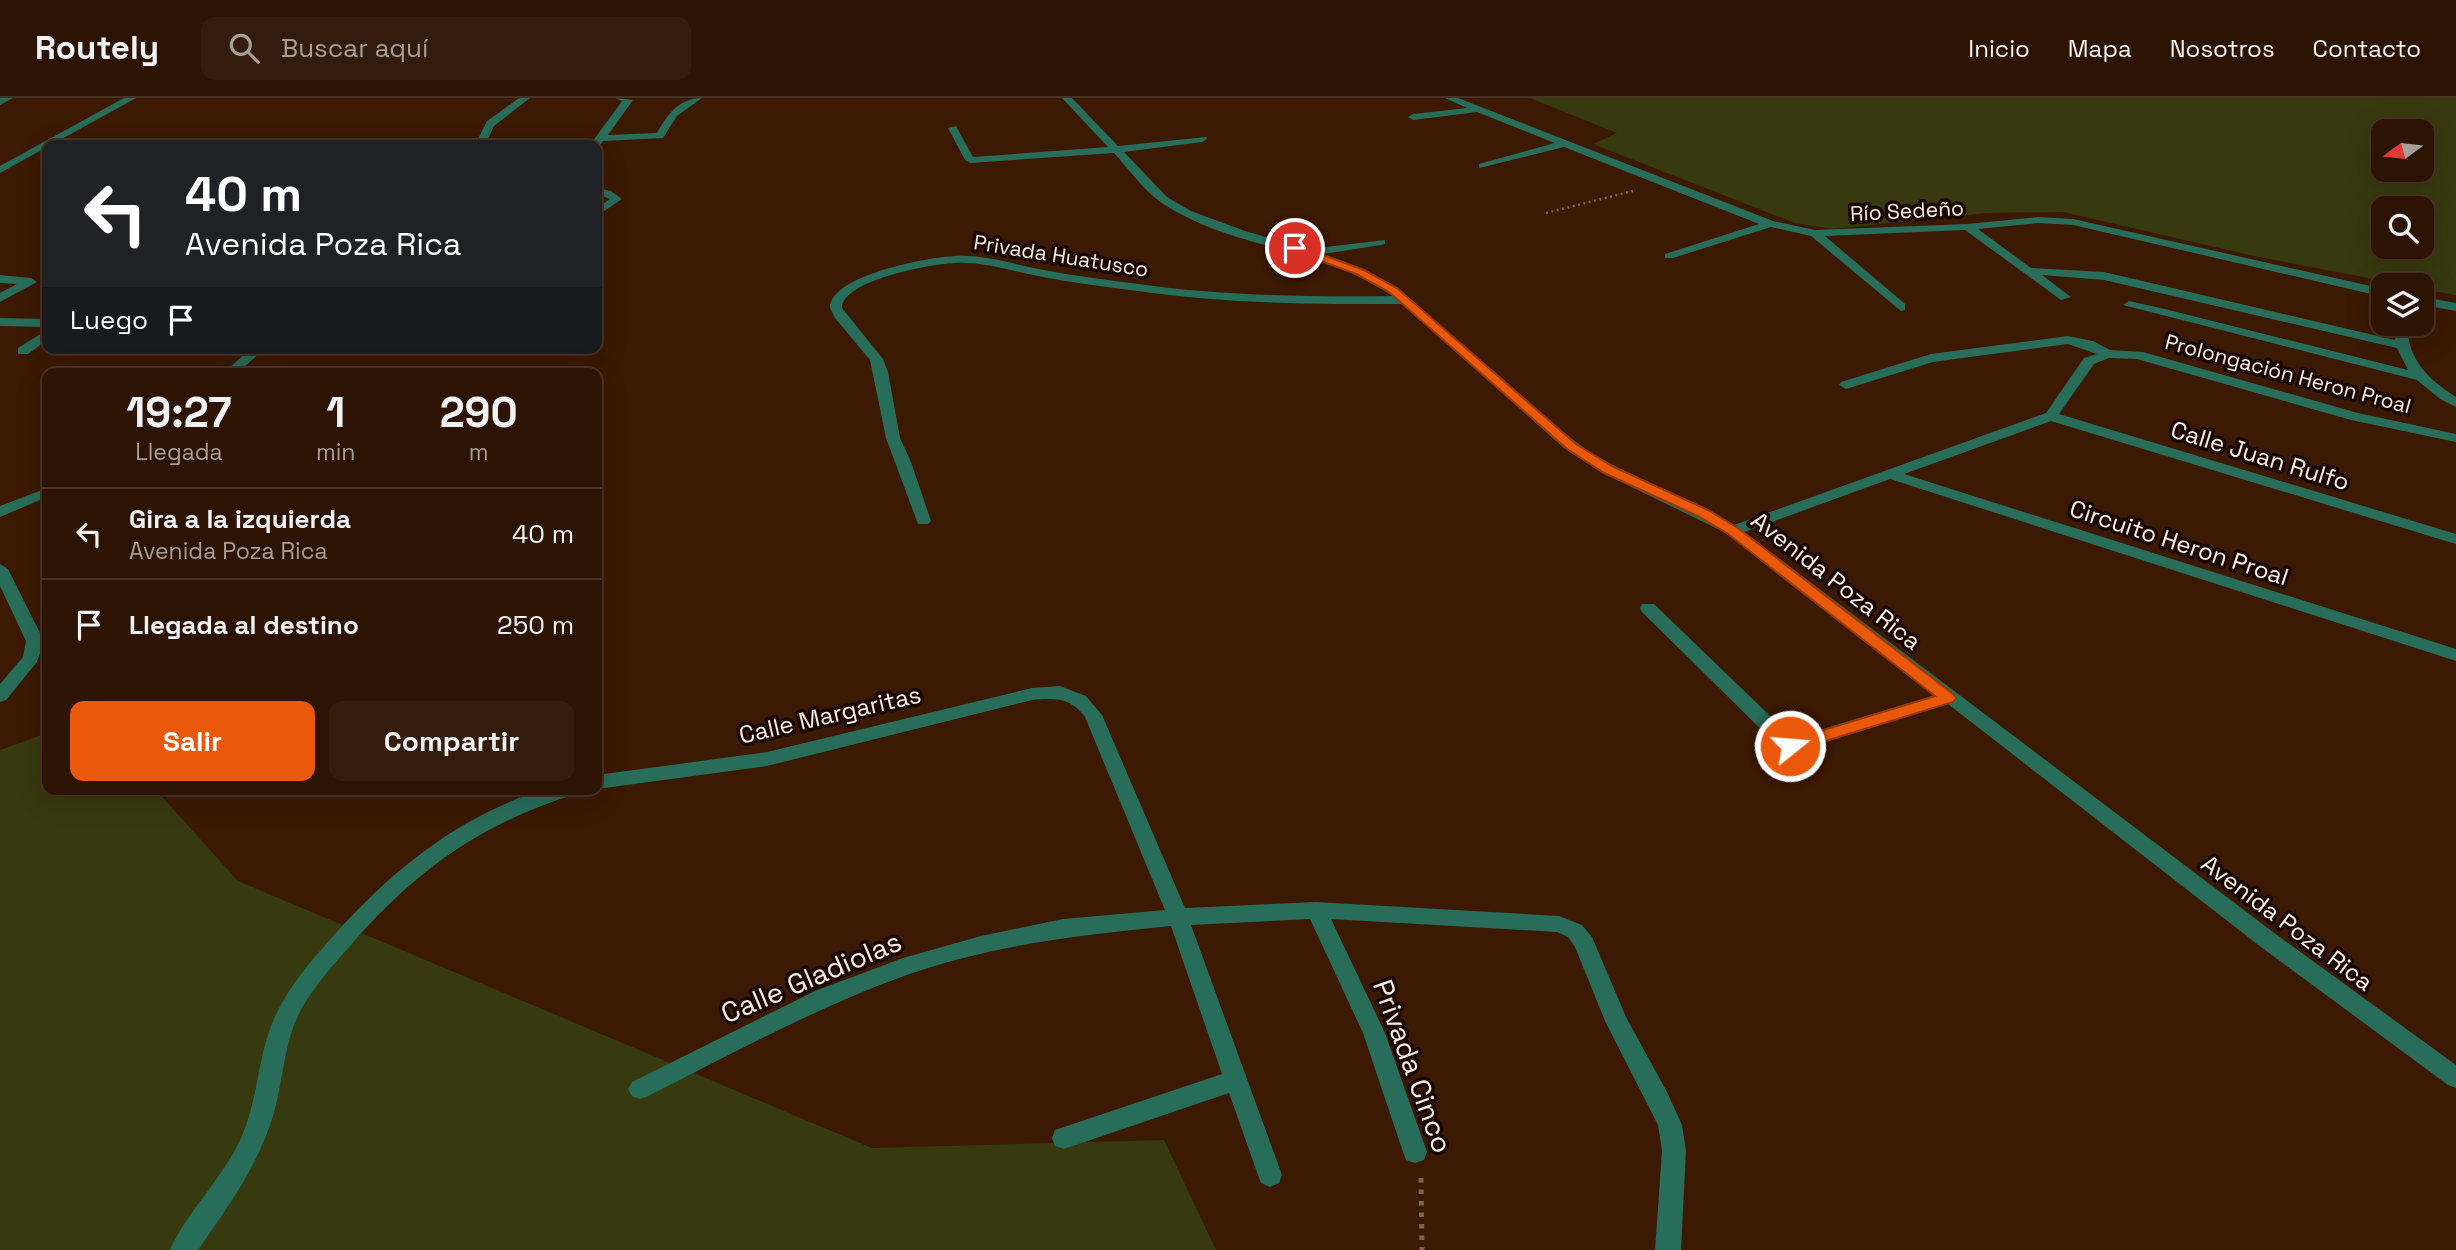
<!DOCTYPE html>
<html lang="es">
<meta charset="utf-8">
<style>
body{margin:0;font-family:"Space Grotesk",sans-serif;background:#341c0c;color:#f1f3f6;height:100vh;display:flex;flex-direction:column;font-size:26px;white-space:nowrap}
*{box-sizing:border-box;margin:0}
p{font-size:23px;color:#a69e99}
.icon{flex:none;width:38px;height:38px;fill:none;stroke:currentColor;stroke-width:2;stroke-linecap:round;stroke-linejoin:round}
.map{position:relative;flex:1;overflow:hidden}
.panel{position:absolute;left:42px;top:270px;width:560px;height:427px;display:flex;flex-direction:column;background:#2c1302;border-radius:14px;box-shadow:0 7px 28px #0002,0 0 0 2px #483224}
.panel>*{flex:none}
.guide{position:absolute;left:42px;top:42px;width:560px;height:214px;border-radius:14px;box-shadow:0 7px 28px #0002,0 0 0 2px #483224;background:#202124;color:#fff;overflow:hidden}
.needle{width:46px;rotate:255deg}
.fabs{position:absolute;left:2371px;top:21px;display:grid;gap:14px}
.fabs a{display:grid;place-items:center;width:63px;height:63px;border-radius:14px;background:#2c1302;box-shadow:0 7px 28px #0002,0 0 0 2px #483224;font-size:35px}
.pin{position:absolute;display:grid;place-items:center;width:60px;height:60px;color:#fff;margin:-30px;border:4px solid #fff;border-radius:50%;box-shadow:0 2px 7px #0007}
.me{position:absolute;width:77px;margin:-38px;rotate:73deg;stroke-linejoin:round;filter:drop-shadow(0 0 5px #0008)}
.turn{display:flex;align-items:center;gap:24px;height:147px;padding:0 28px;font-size:32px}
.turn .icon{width:91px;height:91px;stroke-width:2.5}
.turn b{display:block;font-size:49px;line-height:60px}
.then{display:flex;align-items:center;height:66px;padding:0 28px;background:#0003;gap:14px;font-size:26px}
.eta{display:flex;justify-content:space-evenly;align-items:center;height:119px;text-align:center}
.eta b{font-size:42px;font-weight:700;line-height:49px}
.action{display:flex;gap:14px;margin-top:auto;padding:14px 28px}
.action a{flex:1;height:80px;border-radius:14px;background:#ea580c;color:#fff;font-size:28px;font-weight:700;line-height:80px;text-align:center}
.action a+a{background:#341c0c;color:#f1f3f6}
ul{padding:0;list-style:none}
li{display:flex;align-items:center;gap:21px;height:91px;padding:0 28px;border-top:2px solid #483224}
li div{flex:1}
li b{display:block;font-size:26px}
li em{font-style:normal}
header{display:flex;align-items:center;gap:42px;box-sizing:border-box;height:98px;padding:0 35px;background:#2c1302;border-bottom:2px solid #483224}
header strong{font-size:33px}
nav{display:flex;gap:38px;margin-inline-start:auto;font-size:24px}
.search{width:490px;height:63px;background:#341c0c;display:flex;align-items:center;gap:18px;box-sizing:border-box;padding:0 24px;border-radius:14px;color:#a69e99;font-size:26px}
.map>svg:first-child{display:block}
.green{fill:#37390e;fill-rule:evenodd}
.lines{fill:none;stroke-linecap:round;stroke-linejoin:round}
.path-far1{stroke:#7e6452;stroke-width:2.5;stroke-dasharray:2 3.5;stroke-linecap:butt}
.path{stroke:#7e6452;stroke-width:5;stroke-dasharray:4.5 7;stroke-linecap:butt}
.minor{fill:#286c5a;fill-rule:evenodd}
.route{fill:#ea580c;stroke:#983908;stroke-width:2}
.labels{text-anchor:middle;stroke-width:7;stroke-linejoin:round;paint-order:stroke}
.far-street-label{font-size:21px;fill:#fbefe8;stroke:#1a0800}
.street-label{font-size:24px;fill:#fbefe8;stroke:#1a0800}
.near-street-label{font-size:28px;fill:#fbefe8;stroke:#1a0800}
</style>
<header>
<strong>Routely</strong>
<div class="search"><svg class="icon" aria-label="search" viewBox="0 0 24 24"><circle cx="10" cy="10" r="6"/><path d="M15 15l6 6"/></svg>Buscar aquí</div>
<nav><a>Inicio</a><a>Mapa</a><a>Nosotros</a><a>Contacto</a></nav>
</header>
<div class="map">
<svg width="2456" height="1152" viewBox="0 0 2456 1152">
<rect width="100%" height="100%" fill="#3b1902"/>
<!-- green -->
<path class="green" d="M1530,0H2456V197L2422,191V187H2405L2254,158L2063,114L1985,115L1833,131L1795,125L1593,46L1617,35ZM2384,33H2422V72H2384ZM2384,110H2422V149H2384Z
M47,635V691H155L238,783L872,1050L1164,1042L1216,1152H0V652Z"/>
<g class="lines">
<!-- path-far1 -->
<path class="path-far1" d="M1546,115L1633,93"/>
<!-- path -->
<path class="path" d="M1421,1080L1422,1152"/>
<!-- minor -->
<path class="minor" d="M0,0H13L0,7Z
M124,0H136L0,75V68Z
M519,0H530L494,28L485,47H475L487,23Z
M616,0L633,2L608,37L657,35C667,17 679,0 702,0L677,18L663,40L603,43L599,49L590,47L622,3Z
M1062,0H1072L1118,48L1206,39L1207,41L1202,44L1124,54L1167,99L1191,113L1245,133L1308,151L1385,142V146L1381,147L1323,156L1358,169L1402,194L1542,318L1593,357L1734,427L2046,315L2084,260L2097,256L2068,246L1933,264L1846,291L1839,287L1841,284L1931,256L2068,238L2093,243L2110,252L2143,254L2358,315L2456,336V344L2351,322L2137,261L2109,260L2094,266L2059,316L2456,436V446L2051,323L1904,376L2456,551V563L1890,381L1744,434L2273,834L2456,967V990L2448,987L2257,846L1948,606L1790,655L1783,653L1642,514L1640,510L1642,506H1654L1793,640L1936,597L1728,436L1603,375L1564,350L1403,206C1314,206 1225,206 1138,193C1106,189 1074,185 1043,179C1014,174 984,163 954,165C932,166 842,182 842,210L883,261L888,274L900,340L911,364L931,423L928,426H918L886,340L870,262L835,220L830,210C830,177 929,159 955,158C985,156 1015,167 1044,172C1075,178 1107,182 1139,186C1223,198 1308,199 1393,198C1324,149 1232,152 1162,105C1144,93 1129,71 1114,55L970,65L965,62L948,30L956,28L973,59L1108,49Z
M1445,0H1458L1773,123L1815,132L1967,126L2038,119L2073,121L2384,191V199L2073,127L2038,125L1978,131L2031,170L2104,174L2395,242V226H2407C2408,262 2427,280 2456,299V309L2440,301L2417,282L2123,207L2129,203L2165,211L2408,272L2397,250L2104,182L2042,177L2071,199L2061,202L1965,132L1825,138L1905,206V212L1901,213L1811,138L1771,129L1673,160H1665V156L1759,126L1564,49L1479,70V66L1555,45L1477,14L1413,22L1408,19L1413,16L1467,10Z
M597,90L611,93L622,101L597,118V110L610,101L597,96Z
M0,177L31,180L37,184L0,204V195L17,186L0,185Z
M2422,199L2456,205V213L2422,207Z
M0,220L47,221V229L0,228Z
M47,232V242L28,256H18V250Z
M252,250H266L237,275H223Z
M47,390V399L0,419V408Z
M0,466L8,471L44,543L37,564L6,602L0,604V586L23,559L26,543L0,488Z
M1060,588L1086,598L1102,617L1185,810L1316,804L1559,818L1582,827L1592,839L1626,919L1667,994L1682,1027L1686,1053L1681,1152H1655L1662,1053L1658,1027L1605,923L1575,849L1568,839L1557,834L1331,821L1385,935L1427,1054L1424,1062L1415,1065L1406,1062L1403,1054L1363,935L1310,821L1191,827L1282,1077L1279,1085L1270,1089L1261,1085L1258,1077L1229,995L1064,1051L1055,1048L1052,1040L1055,1032L1064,1029L1222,976L1171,828C1081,837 990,847 904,878C815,910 732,956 648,998L640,1001L632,998L628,991L632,984L815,893L903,860L981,838L1063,821L1165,812L1085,619C1070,599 1055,600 1032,602L767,668L597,691V677L767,654L1032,590Z
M545,691H578L576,696C481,725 415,773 350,848C331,870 309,893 297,920C283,951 283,986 273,1018C258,1068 227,1110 198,1152H170C186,1115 223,1080 241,1040C258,1003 257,961 273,923C287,890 311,863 334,837C393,771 460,717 545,691Z"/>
</g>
<!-- route -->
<path class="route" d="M1291,148H1299L1364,172L1397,190L1576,346L1614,369L1708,412L1738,430L1953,596L1956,600L1953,604L1790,654L1784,652L1782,648L1784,644L1935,598L1728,436L1698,418L1604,375L1567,351L1389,194L1356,176L1291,152Z"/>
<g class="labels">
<!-- far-street labels -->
<g class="far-street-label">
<text transform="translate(1907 113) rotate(-3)" y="7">Río Sedeño</text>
<text transform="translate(1061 158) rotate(9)" y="7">Privada Huatusco</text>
<text transform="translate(2288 276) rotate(15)" y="7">Prolongación Heron Proal</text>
</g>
<!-- street labels -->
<g class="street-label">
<text transform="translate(2260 358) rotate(17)" y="8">Calle Juan Rulfo</text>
<text transform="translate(2179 445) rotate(18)" y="8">Circuito Heron Proal</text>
<text transform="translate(1836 483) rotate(38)" y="8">Avenida Poza Rica</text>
<text transform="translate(830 617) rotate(-13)" y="8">Calle Margaritas</text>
<text transform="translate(2287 825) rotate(37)" y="8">Avenida Poza Rica</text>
</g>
<!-- near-street labels -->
<g class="near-street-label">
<text transform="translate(811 879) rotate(-23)" y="10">Calle Gladiolas</text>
<text transform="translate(1413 968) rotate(70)" y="10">Privada Cinco</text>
</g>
</g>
</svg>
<div class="fabs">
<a><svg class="needle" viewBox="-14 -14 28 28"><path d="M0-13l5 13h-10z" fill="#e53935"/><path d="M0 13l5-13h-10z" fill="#a69e99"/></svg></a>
<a><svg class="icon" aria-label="search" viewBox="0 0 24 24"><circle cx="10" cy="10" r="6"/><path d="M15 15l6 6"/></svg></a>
<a><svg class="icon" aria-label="layers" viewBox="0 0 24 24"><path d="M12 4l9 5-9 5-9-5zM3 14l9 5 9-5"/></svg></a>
</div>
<div class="pin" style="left:1295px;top:150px;background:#d93025"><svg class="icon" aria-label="arrive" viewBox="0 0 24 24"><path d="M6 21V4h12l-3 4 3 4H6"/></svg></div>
<svg class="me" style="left:1790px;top:648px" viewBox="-20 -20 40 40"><circle r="17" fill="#ea580c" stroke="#fff" stroke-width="3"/><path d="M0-11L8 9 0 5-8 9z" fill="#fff"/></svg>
<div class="guide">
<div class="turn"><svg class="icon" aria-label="left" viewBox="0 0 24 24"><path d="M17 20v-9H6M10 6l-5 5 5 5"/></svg><div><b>40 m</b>Avenida Poza Rica</div></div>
<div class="then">Luego<svg class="icon" aria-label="arrive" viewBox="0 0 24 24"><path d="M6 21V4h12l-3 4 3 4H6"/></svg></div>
</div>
<section class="panel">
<div class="eta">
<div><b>19:27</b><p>Llegada</p></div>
<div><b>1</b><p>min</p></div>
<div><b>290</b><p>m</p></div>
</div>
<ul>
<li><svg class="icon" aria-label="left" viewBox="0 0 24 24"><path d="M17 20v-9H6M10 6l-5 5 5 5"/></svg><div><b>Gira a la izquierda</b><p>Avenida Poza Rica</p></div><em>40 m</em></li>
<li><svg class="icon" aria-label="arrive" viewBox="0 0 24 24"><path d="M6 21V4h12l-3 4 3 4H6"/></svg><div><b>Llegada al destino</b></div><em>250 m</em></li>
</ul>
<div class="action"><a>Salir</a><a>Compartir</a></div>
</section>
</div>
